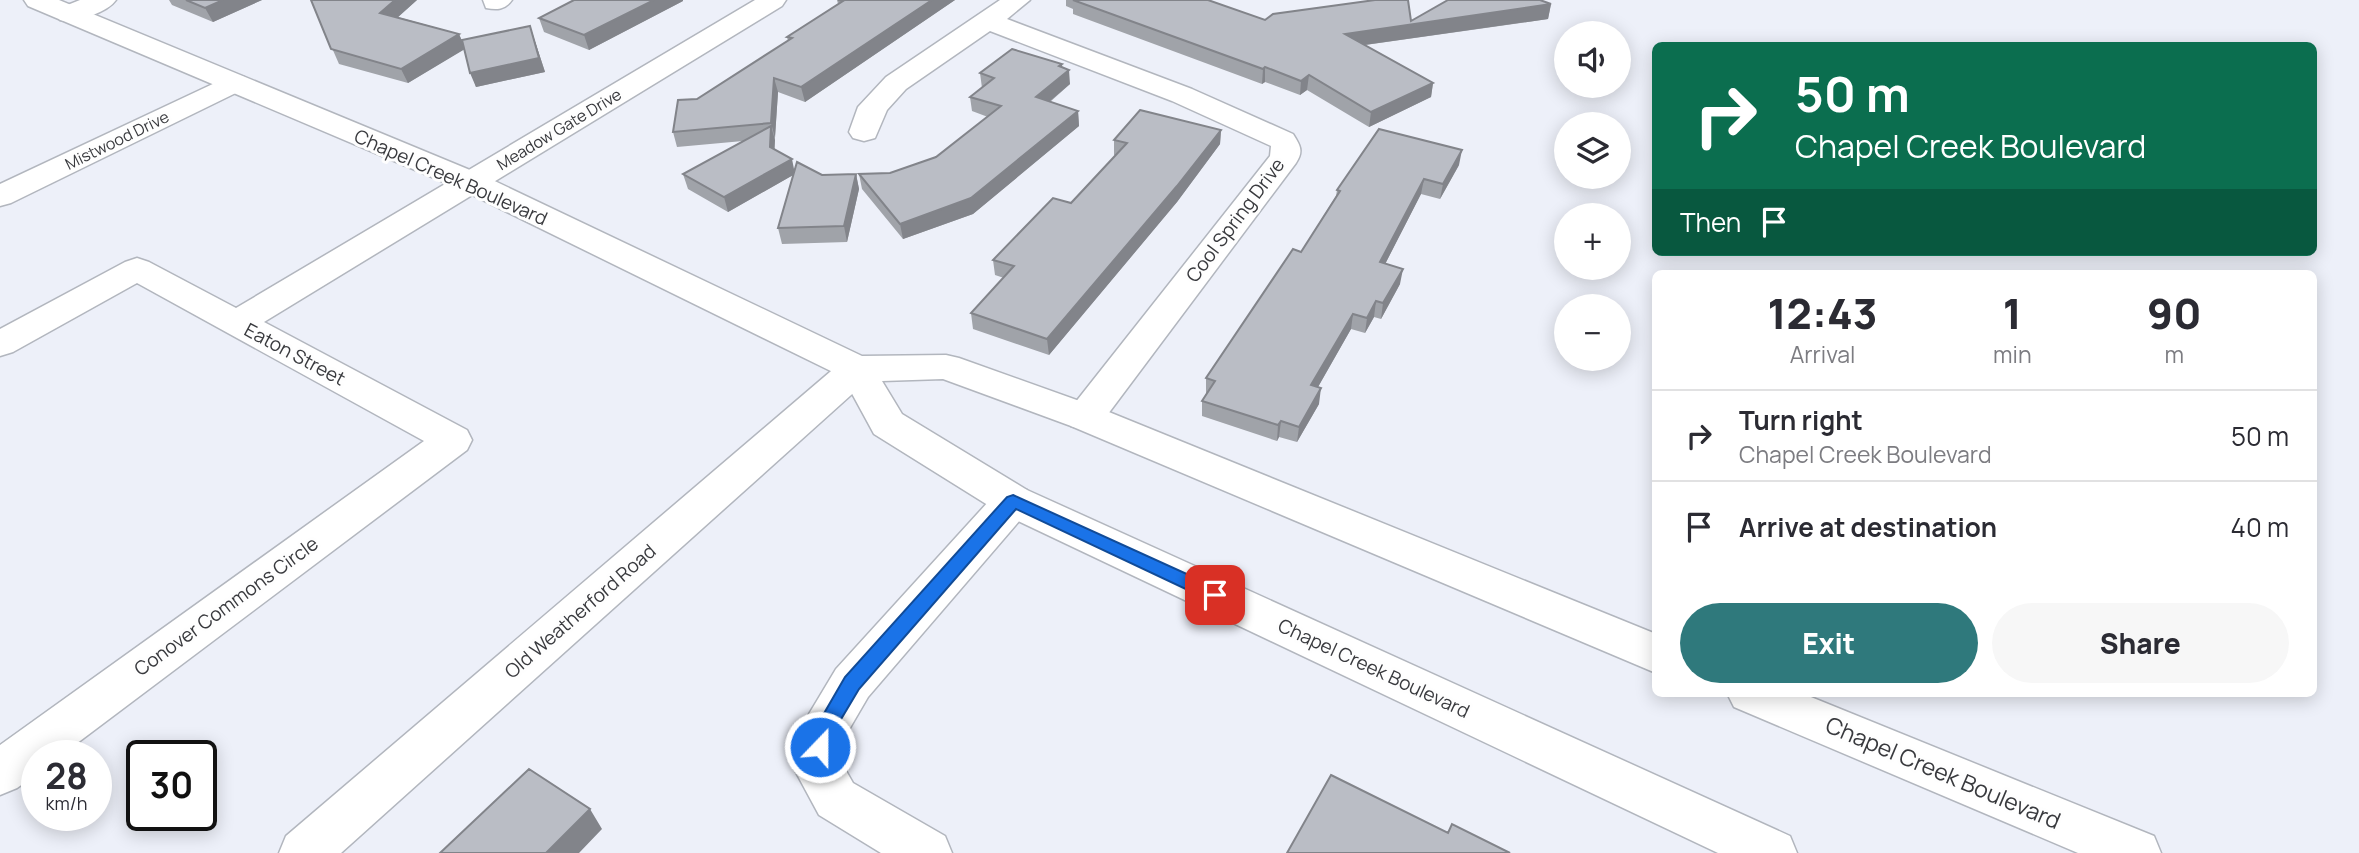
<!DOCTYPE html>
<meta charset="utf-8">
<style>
body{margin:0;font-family:Manrope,sans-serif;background:#f7f7f7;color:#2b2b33;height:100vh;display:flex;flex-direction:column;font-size:26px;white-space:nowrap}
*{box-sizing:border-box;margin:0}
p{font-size:23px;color:#7c7c81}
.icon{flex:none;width:38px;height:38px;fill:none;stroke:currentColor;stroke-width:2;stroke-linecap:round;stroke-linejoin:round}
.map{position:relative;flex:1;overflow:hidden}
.sheet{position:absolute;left:1652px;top:270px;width:665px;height:427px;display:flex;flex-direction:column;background:#fff;border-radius:10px;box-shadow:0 4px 18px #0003}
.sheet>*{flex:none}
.top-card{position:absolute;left:1652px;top:42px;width:665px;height:214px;border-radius:10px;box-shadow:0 4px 18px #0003;background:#0b6e4f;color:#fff;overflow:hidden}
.buttons{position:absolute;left:1554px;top:21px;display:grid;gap:14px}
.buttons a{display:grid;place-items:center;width:77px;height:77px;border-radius:50%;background:#fff;box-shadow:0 4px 18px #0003;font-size:35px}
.speed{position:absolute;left:21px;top:740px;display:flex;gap:14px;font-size:35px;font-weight:700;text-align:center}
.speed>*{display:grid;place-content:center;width:91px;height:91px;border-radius:50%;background:#fff;box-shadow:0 4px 18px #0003;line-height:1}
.speed small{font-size:18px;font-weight:400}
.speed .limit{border:4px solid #111;border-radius:10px;background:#fff;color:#111}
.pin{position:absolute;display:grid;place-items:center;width:60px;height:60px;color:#fff;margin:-30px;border-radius:14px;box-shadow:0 4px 10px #0006}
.me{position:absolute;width:77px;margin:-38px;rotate:22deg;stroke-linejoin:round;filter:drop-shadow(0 0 5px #0008)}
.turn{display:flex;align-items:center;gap:24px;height:147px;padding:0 28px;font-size:32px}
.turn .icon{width:91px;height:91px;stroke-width:2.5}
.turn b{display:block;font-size:49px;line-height:60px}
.then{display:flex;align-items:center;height:66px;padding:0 28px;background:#0003;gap:14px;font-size:26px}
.eta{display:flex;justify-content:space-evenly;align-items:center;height:119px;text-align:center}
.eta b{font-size:42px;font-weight:800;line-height:49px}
.primary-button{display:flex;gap:14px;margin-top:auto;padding:14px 28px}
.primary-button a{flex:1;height:80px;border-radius:42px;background:#2f797c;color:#fff;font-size:28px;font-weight:800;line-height:80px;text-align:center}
.primary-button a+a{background:#f7f7f7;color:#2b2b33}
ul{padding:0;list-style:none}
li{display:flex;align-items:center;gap:21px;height:91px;padding:0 28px;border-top:2px solid #e1e1e2}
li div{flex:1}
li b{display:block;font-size:26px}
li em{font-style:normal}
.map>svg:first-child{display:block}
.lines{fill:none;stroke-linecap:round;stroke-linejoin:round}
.minor-casing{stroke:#b2b6be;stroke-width:3}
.major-casing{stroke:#b2b6be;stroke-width:3}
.minor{fill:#fff;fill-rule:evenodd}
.major{fill:#fff;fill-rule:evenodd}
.wall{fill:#a0a3a9}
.shaded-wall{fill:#82848a}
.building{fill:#babdc5;stroke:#82848a;stroke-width:2}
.route{fill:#1a73e8;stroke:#114b97;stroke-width:2}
.labels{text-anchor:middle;stroke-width:6;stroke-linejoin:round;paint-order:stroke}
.far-street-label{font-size:16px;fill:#393a3e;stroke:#fefefe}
.street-label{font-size:19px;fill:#393a3e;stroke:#fefefe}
.near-street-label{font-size:23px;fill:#393a3e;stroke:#fefefe}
</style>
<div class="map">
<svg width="2359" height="853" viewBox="0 0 2359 853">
<rect width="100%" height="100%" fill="#edf0f9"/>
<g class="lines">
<defs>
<path id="minor" d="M80,0H116C107,13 75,23 60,20L56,14L60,8Z
M483,0H512C505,10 497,10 486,8Z
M755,0H786L782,6L264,322L467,430L472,440L467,450L60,756H37V774L17,788L0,795V745L424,441L137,283L13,352L0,356V329L125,262L137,258L149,262L236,308Z
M1000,0H1030L1007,19L1192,89L1293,134C1300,145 1304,151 1296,163L1099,426L1085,430L1071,426L1066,417L1071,408L1270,156L1271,146L1172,101L990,31L906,89L887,110L875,138L864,141L853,138L849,132L858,107L886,77Z
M234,74L244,77L248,83L244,89L11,203L0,206V184Z
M857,357L870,360L875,369L870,378L341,853H279L286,836L844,360Z
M1013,486L1027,490L1033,501L1027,512L868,697L847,733L841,762L853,783L945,836L952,853H881L819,815L792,765L800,729L836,669L999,490Z"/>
<path id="major" d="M24,0H59L482,175L862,356L946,355L959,358L1099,408L1656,634V673L1071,426L943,379L882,381L902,414L1027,490L1790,836L1797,853H1718L999,512L874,434L843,377L460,189L28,6Z
M1727,693H1801L2154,836L2161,853H2078L1734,707Z"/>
</defs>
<!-- minor casing -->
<use href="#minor" class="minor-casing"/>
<!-- major casing -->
<use href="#major" class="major-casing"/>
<!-- minor -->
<use href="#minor" class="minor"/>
<!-- major -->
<use href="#major" class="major"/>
</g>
<!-- wall -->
<path class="wall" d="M169,0H262L213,22L172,5Z
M311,0H417L398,17L459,34L463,43L530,26L545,72L476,87L464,49L408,83L339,64Z
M837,0H955L805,102L778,92L774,150L794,170L822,175L856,174L859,189L847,242L782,244L778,228L793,175L728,212L688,189L683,174L743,141L677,147L673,132L697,99L788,41L787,37L838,4Z
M1066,0H1208L1265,20L1411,21L1551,4L1548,19L1365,45L1433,83L1431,97L1369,127L1307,90L1300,95L1265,82L1262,84L1073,14V9L1066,6Z
M683,1L589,50L544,32L539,18Z
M1062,64V68L1070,84L1050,102L1078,111L1079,126L973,214L903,239L862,189L859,174L890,173L936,157L988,117L972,111L970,97L982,88L980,73Z
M1221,130L1220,144L1177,202L1049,355L973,329L971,313L1004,278L995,275L993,260L1071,203L1116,155H1114V140Z
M1459,165L1440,199L1421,194L1385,264L1400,284L1381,319L1374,317L1365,333L1351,329L1318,387L1319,404L1297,442L1279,437L1277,441L1202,416V401L1206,394V378L1301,252L1336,196L1337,190Z"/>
<!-- shaded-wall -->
<path class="shaded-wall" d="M223,0H262L213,22L205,8Z
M395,0H417L387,27L380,13Z
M654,0H683V1L589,50L584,35Z
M932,0H955L805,102L801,87Z
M1551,4L1548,19L1343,48L1345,34Z
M530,26L545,72L476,87L470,73Z
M459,34L465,49L408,83L401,69Z
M1062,64L1063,75L1069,70L1070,84L1037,112L1036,97L1059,66Z
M1265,67V82L1262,84L1263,69Z
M1309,75L1307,90L1300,95L1301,81Z
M774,78L778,92L775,138L771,123Z
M1433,83L1431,97L1369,127L1371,112Z
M1078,111L1079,126L973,214L903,239L900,224Z
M771,126L775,140L774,162L770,147Z
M1221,130L1220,144L1177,202L1049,355L1047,339Z
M1462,150L1459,165L1440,199L1443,184Z
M792,159L795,174L728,212L724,197Z
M856,174L859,189L847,242L844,226Z
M1424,179L1421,194L1378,278L1380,262Z
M1403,269L1400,284L1381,319L1383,303Z
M1376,301L1374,317L1365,333L1367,318Z
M1353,314L1351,329L1310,401L1311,385Z
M1321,388L1319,404L1297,442L1299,427Z
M1281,421L1279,437L1277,441L1278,425Z
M590,809L602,829L579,853H546Z"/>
<!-- building -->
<path class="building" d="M186,0H223L205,8Z
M311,0H395L380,13L459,34L401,69L331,49Z
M574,0H654L584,35L539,18Z
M838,0H932L801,87L774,78L771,123L673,132L678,100L697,99L792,38L787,37L843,1Z
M1073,0H1208L1265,20L1273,14L1375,0H1408L1411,21L1448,0H1540L1551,4L1345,34L1433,83L1371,112L1309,75L1301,81L1265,67L1263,69Z
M530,26L539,58L470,73L462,40Z
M1012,49L1062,64L1059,66L1069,70L1036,97L1078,111L971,198L900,224L859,174L890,173L936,157L1001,106L970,97L994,78L980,73Z
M1140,110L1221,130L1177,186L1047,339L971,313L1014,266L993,260L1053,198L1071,203L1127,143L1114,140Z
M771,126L770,147L792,159L724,197L683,174Z
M1379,129L1462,150L1443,184L1424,179L1380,262L1403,269L1383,303L1376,301L1367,318L1353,314L1311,385L1321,388L1299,427L1281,421L1278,425L1202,401L1215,381L1206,378L1293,249L1301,252L1340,191L1337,190Z
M797,162L822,175L856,174L844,226L778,228Z
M529,769L590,809L546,853H440Z
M1331,775L1448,833L1452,824L1510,853H1287Z"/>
<!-- route -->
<path class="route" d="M1013,495L1222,590L1224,595L1222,600H1209L1016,509L859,689L834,731L827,753L820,755L813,753L810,747L815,729L845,677L1007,497Z"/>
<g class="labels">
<!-- far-street labels -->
<g class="far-street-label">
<text transform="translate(559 129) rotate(-31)" y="6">Meadow Gate Drive</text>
<text transform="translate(117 140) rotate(-26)" y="6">Mistwood Drive</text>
</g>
<!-- street labels -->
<g class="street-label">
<text transform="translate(451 177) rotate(24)" y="7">Chapel Creek Boulevard</text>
<text transform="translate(1235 220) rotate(-53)" y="7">Cool Spring Drive</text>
<text transform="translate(295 354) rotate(28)" y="7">Eaton Street</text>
<text transform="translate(226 606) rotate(-36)" y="7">Conover Commons Circle</text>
<text transform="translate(580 611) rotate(-41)" y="7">Old Weatherford Road</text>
<text transform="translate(1374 668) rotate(25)" y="7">Chapel Creek Boulevard</text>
</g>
<!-- near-street labels -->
<g class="near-street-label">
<text transform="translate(1943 773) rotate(23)" y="8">Chapel Creek Boulevard</text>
</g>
</g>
</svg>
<div class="buttons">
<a><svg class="icon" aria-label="sound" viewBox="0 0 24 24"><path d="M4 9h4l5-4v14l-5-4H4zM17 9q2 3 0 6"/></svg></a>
<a><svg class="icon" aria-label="layers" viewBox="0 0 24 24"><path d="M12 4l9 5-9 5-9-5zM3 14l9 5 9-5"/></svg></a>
<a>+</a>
<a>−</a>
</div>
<div class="speed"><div>28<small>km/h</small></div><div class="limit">30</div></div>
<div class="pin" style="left:1215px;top:595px;background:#d93025"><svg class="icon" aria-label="arrive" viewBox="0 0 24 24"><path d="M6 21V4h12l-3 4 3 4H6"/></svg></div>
<svg class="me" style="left:820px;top:747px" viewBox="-20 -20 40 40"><circle r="17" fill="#1a73e8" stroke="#fff" stroke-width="3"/><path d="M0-11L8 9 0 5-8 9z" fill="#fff"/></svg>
<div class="top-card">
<div class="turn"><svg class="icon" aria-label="right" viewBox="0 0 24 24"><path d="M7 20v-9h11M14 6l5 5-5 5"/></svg><div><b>50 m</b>Chapel Creek Boulevard</div></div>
<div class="then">Then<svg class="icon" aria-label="arrive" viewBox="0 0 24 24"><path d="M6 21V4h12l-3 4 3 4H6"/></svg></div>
</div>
<section class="sheet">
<div class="eta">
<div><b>12:43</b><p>Arrival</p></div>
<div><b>1</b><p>min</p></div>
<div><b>90</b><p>m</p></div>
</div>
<ul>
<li><svg class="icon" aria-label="right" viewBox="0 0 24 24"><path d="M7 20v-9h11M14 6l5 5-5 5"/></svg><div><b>Turn right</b><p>Chapel Creek Boulevard</p></div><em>50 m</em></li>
<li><svg class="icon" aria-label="arrive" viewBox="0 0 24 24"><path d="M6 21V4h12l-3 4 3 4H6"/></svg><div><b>Arrive at destination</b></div><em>40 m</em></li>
</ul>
<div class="primary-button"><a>Exit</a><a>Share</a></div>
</section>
</div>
